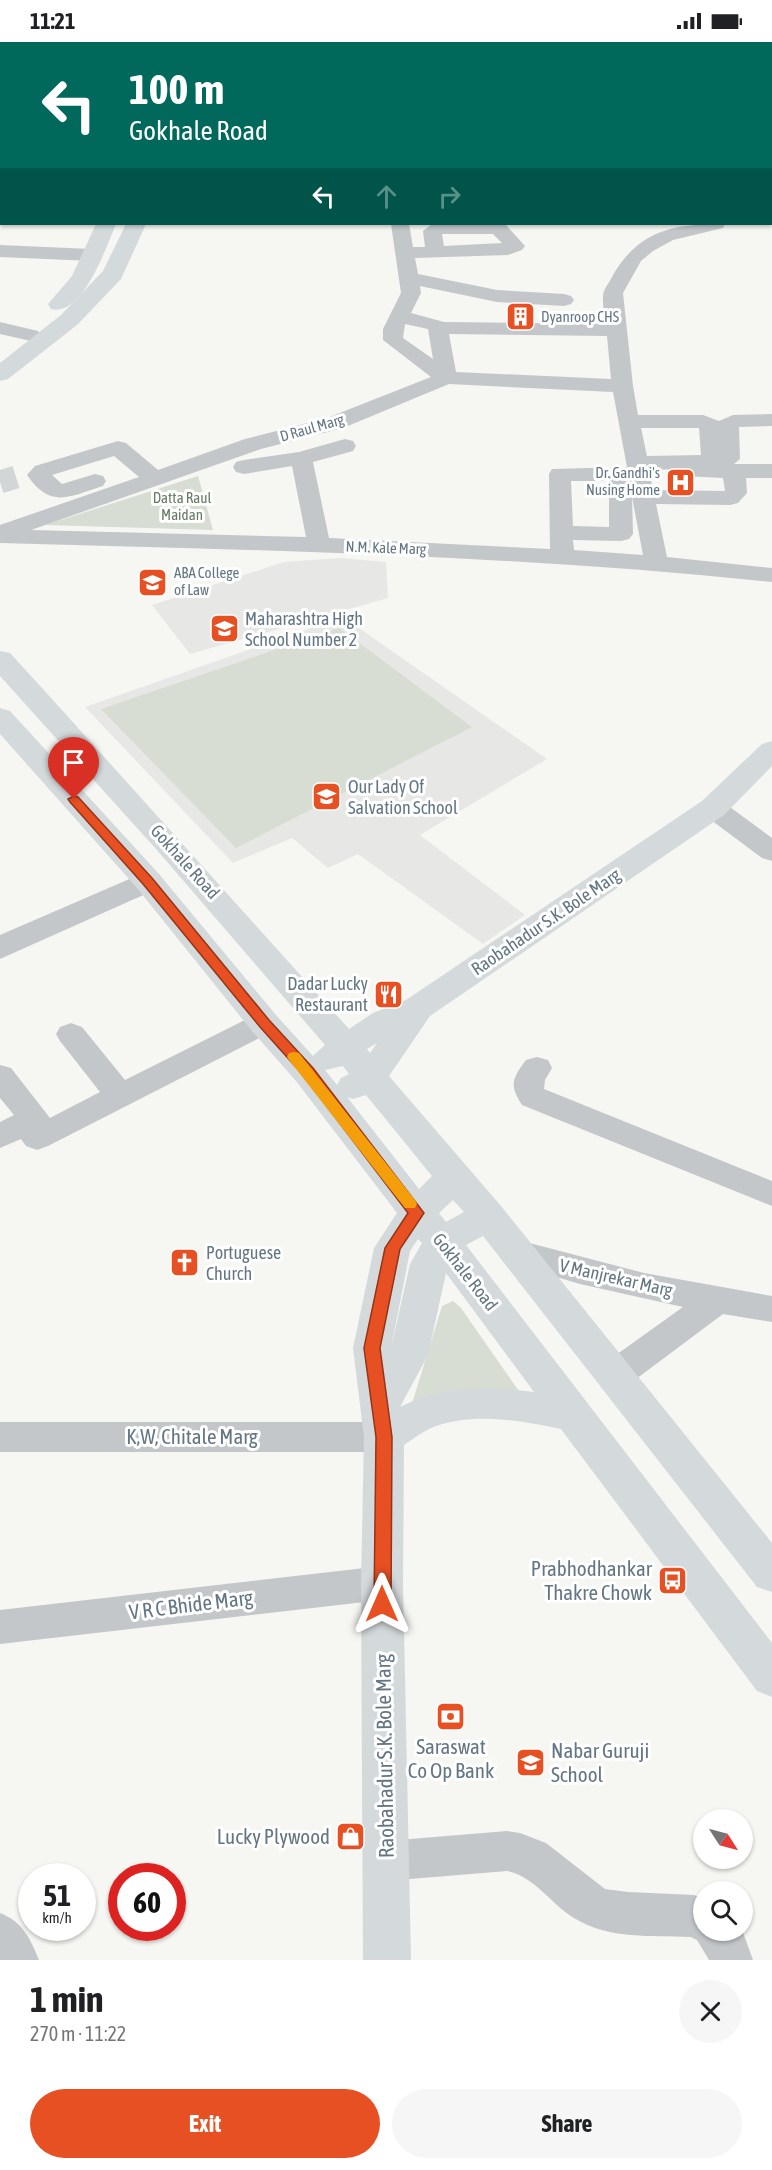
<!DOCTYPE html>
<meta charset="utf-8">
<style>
body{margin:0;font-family:"Asap Condensed",sans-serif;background:#f6f6f6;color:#202124;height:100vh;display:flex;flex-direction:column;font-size:22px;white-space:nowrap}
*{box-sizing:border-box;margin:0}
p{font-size:20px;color:#757577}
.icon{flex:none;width:33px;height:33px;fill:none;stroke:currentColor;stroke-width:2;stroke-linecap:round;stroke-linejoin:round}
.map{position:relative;height:1918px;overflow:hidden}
.drawer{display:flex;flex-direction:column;background:#fff;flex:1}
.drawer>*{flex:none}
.guide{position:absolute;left:0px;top:0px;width:772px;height:183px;box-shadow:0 2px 4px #0004;background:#00695c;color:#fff;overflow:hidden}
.needle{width:39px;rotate:126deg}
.controls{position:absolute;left:693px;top:1767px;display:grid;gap:12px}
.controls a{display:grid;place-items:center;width:60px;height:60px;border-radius:50%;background:#fff;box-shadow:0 2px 4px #0004;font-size:30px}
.speed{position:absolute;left:18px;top:1821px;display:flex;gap:12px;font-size:30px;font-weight:700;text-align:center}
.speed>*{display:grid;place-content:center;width:78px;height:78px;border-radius:50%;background:#fff;box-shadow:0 2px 4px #0004;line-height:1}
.speed small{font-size:15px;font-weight:400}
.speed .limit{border:9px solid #d22;background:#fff;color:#111}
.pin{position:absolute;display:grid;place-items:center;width:51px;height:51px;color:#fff;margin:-62px -26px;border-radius:50% 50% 50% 0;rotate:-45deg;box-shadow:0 0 6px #0007}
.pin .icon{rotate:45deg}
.me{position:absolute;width:66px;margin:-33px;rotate:0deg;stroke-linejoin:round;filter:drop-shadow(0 0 4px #0008)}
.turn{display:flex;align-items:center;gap:21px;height:126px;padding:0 30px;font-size:27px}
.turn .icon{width:78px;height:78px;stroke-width:2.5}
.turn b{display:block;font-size:42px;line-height:51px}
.lanes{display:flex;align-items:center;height:57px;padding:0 30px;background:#0003;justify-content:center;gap:30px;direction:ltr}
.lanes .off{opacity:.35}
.round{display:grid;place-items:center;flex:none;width:63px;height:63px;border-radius:32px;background:#f6f6f6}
.overview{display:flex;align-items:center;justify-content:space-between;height:102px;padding:0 30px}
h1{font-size:36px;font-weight:700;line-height:45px}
.primary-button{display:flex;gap:12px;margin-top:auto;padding:12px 30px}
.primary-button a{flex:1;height:69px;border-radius:36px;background:#e75022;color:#fff;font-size:24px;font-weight:700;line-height:69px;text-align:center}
.primary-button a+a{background:#f6f6f6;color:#202124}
.status{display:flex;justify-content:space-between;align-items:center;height:42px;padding:0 30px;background:#fff;direction:ltr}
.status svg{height:16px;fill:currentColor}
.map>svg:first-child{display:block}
.built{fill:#e7e8e6}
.green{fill:#d7ddd3}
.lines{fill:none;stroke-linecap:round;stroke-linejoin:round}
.minor-tunnel{stroke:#d2d6d6;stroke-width:23;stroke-dasharray:23 12;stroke-linecap:butt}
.minor{fill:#c3c7ca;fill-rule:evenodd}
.tertiary{fill:#c3c7ca;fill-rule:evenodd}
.secondary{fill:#d4d9dc;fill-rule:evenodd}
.primary{fill:#d4d9dc;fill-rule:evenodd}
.route{fill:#e75022;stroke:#963416;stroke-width:1.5}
.slow{fill:#f59e0b}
.labels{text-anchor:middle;stroke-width:6;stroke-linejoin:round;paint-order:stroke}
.far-poi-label{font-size:15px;fill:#647684;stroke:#fff;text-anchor:start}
.far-street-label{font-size:15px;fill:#647684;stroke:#fff}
.far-park-label{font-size:15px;fill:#687b63;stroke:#fff}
.poi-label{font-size:18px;fill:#647684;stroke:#fff;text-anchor:start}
.street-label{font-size:18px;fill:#647684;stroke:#fff}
.near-street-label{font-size:21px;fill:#647684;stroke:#fff}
.near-poi-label{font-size:21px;fill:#647684;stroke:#fff;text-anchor:end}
</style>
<div class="status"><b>11:21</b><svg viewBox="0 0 49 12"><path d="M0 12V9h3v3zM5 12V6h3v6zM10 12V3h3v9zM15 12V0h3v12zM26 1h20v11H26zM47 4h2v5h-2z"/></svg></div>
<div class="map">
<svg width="772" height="1918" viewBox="0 0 772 1918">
<rect width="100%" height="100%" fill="#f6f6f2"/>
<!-- built -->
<path class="built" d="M340,516L386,520L388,556L190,612L152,563L284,520Z
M343,575L547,717L420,793L525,873L483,902L358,812L328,826L292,796L233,821L85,665Z"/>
<!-- green -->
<path class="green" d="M198,434L213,488L45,483Z
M339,586L472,685L236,806L101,667Z
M453,1259L461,1266L523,1355L410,1368L442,1264Z"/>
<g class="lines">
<!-- minor-tunnel -->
<path class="minor-tunnel" d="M0,440L16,435"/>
<!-- minor -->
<path class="minor" d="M103,0H119V2H103Z
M0,26H2V36H0Z
M0,54H2V64H0Z
M391,182H409L413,205H425L423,189L432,182L506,183L525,204L522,208L508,213L415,216L418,232L497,248L564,252L571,254L574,258L571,262L564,264L497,260L420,244L421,251L411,271L444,280L606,282C605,273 601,258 604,249C606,244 611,238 613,233C640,187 675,182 725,182L723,186L673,198L653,209L641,219L623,251L633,344L638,373H703L719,379L733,373L772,372V384L739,385L740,417L734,422H772V436H746L747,451L738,461L730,463L656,462L667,515L772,526V540C515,513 258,508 0,501V483L139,435L114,414L52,433L62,442L95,432L103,434L106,439L103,444C70,454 51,468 27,433L35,424L118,399L126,401L158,428L245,397L327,376L431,335L383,298V287L401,251ZM442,192H493L502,201L444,204ZM405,282L428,287L433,317L403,296ZM449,292L607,294L611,337L456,330ZM449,342L613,350L627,425L552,427L549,432L550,507L329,496L313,420L353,409L356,404L353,399L345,397L299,410L244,418L236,420L233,425L236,430L244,432L292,424L306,495L31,488L261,407L343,386ZM641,386H699L701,413L647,414ZM681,427L680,429L683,434L723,436L725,449L653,448L649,428ZM571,439H609V485L573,484ZM632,455L643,513L574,508L573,498L621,499L629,497L633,492Z
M0,203L92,207L99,209L102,213L99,217L92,219L0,215Z
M0,280L38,289L41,293L38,297L31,299L0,292Z
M713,758L723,760L772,796V819L762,816L703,772L699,766L703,760Z
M264,971L275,974L279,981L275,988L48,1104L37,1108L26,1104L21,1097L0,1106V1080L14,1073L0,1056V1023L11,1026L50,1076L100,1050L60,999L56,992L60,985L71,981L82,985L125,1038L253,974Z
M537,1015L548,1018L552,1026L545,1038L544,1047L772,1139V1164L522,1063C509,1043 512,1037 526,1018Z
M518,1198L644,1231L772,1254V1280L723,1272L628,1343L615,1347L602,1343L597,1333L602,1323L683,1265L580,1242L506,1220L501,1211L506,1202Z
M0,1380H384L397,1384L402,1395L397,1406L384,1410H0Z
M382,1524L396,1529L401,1541L396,1553L382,1558L0,1602V1568Z
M507,1789L520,1791L546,1801L605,1847L628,1850L694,1853L704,1857V1888H742L753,1918H709L697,1898L691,1895C652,1893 609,1898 574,1876C551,1862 534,1834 507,1829L386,1839L371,1833L365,1819L371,1805L386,1799Z
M0,1871C23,1880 30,1896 39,1918H0Z"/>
<!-- tertiary -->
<path class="tertiary" d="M148,829L159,832L164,839L159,846L0,917V893Z"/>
<!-- secondary -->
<path class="secondary" d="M0,109H2V121H0Z"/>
<!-- primary -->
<path class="primary" d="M196,0H214L195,2Z
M221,0H239L220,2Z
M96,182H116C106,205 83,275 51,267L48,262L72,234Z
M126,182H146L121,237L77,283L8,337L0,339V321L61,273L103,229Z
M0,609L10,611L52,657L349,987L373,971L406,958L702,759L762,702L772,699V724L724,773L430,974L389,1034L501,1164L772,1501V1550L757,1545L483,1194L466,1203L772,1601V1655L757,1649L561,1387C522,1379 475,1370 436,1384C425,1388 414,1396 404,1403L403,1541L411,1918H363L361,1541L364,1395L353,1306L374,1206L397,1171L296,1039L252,989L137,846L0,692V666L10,669L159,832L276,973L313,1014L325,1003L156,807L0,634ZM377,1001L370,1011L367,1007ZM343,1024L349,1032L341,1036L337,1043L325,1028ZM366,1053L432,1134L419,1147L347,1055L353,1057ZM453,1158L464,1170L446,1180L439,1171ZM418,1197L422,1201L410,1222L391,1306L410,1209ZM446,1231L534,1350C488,1344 443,1344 400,1365L428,1313Z"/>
</g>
<!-- route -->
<path class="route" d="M74,754L78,755L152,836L269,978L313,1026L424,1171L400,1207L380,1306L392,1395L391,1562L389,1567L382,1569L376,1567L374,1562L376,1395L364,1306L385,1206L408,1171L303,1033L260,985L143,842L70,760L68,757Z"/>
<!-- slow -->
<path class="slow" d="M294,1010L299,1011L415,1158L417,1162L415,1166H405L289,1018L287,1015L289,1011Z"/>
<!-- icons -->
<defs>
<symbol id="building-square" viewBox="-11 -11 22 22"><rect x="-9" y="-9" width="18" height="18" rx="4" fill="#e75022" stroke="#fff"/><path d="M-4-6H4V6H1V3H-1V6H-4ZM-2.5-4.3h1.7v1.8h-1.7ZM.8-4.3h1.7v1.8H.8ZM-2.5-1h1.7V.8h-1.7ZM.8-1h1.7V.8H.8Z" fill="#fff"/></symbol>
<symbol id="hospital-square" viewBox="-11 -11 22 22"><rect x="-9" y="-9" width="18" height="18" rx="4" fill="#e75022" stroke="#fff"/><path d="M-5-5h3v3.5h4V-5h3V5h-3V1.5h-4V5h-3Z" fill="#fff"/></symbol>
<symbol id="university-square" viewBox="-11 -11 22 22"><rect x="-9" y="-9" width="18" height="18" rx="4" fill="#e75022" stroke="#fff"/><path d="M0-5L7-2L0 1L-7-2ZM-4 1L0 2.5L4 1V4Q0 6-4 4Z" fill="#fff"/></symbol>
<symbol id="school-square" viewBox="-11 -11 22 22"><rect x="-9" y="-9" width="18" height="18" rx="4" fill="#e75022" stroke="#fff"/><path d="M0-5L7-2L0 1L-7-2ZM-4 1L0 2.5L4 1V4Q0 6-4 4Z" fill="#fff"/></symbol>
<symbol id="restaurant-square" viewBox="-11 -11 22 22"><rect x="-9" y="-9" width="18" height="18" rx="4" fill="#e75022" stroke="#fff"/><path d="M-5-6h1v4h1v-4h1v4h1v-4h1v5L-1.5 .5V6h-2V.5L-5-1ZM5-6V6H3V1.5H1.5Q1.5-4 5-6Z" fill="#fff"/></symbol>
<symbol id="church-square" viewBox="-11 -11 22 22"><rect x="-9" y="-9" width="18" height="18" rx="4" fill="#e75022" stroke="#fff"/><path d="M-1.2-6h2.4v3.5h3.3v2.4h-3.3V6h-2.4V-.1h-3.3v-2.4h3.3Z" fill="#fff"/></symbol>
<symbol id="bus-square" viewBox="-11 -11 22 22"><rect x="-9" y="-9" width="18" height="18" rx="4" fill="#e75022" stroke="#fff"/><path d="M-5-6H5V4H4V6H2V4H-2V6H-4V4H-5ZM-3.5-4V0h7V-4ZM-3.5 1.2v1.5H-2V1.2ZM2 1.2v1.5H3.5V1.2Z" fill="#fff"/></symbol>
<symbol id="bank-square" viewBox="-11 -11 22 22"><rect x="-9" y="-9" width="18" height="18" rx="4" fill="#e75022" stroke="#fff"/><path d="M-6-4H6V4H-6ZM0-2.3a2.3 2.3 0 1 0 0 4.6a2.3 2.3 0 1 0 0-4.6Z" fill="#fff"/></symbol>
<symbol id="shop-square" viewBox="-11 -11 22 22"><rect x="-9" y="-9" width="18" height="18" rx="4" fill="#e75022" stroke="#fff"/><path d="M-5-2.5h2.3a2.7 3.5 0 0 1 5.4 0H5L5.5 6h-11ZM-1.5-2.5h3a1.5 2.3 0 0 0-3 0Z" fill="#fff"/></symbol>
</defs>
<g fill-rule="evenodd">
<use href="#building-square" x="504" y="258" width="33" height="33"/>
<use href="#hospital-square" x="664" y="424" width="33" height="33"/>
<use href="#university-square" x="136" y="524" width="33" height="33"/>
<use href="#school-square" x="208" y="570" width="33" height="33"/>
<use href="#school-square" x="310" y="738" width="33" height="33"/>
<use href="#restaurant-square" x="372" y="936" width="33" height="33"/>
<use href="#church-square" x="168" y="1204" width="33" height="33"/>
<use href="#bus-square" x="656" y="1522" width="33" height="33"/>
<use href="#bank-square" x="434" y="1658" width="33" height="33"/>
<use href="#school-square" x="514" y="1704" width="33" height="33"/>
<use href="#shop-square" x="334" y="1778" width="33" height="33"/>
</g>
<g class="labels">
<!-- far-poi labels -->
<g class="far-poi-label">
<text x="541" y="280">Dyanroop CHS</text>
<text x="660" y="436" text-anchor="end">Dr. Gandhi's<tspan x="660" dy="17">Nusing Home</tspan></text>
<text x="174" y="536">ABA College<tspan x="174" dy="17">of Law</tspan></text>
</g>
<!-- far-street labels -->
<g class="far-street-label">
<text transform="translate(312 386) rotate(-16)" y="5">D Raul Marg</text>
<text transform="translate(386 506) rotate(2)" y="5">N.M. Kale Marg</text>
</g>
<!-- far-park labels -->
<g class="far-park-label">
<text x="182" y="461">Datta Raul<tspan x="182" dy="17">Maidan</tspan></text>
</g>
<!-- poi labels -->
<g class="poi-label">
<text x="245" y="583">Maharashtra High<tspan x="245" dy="21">School Number 2</tspan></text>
<text x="348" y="751">Our Lady Of<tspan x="348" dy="21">Salvation School</tspan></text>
<text x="368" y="948" text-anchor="end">Dadar Lucky<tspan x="368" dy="21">Restaurant</tspan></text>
<text x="206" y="1217">Portuguese<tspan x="206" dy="21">Church</tspan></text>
</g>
<!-- street labels -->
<g class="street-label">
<text transform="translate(185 820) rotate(48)" y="6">Gokhale Road</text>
<text transform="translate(546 880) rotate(-34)" y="6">Raobahadur S.K. Bole Marg</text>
<text transform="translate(465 1230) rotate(52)" y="6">Gokhale Road</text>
<text transform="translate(616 1236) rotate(13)" y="6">V Manjrekar Marg</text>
</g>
<!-- near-street labels -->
<g class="near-street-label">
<text x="192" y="1402">K,W, Chitale Marg</text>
<text transform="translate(191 1563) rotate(-7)" y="7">V R C Bhide Marg</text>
<text transform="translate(385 1714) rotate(-91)" y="7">Raobahadur S.K. Bole Marg</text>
</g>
<!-- near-poi labels -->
<g class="near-poi-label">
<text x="652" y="1534">Prabhodhankar<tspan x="652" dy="24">Thakre Chowk</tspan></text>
<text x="451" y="1712" text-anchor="middle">Saraswat<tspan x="451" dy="24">Co Op Bank</tspan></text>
<text x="551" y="1716" text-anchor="start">Nabar Guruji<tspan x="551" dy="24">School</tspan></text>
<text x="330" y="1802">Lucky Plywood</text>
</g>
</g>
</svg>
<div class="controls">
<a><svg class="needle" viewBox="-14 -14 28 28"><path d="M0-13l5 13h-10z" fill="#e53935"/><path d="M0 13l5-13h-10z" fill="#757577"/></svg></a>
<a><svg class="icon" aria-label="search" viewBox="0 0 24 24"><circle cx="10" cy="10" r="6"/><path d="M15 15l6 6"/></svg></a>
</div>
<div class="speed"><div>51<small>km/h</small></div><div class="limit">60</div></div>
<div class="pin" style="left:74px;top:757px;background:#d93025"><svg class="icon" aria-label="arrive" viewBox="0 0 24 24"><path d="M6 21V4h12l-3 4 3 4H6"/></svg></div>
<svg class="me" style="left:382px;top:1562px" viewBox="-20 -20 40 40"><path d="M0-17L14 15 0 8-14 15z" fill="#e75022" stroke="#fff" stroke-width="4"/></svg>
<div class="guide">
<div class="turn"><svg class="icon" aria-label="left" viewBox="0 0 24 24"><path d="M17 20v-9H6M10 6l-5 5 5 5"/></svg><div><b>100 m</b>Gokhale Road</div></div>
<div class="lanes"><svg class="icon" aria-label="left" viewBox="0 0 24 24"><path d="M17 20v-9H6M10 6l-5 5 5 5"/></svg><svg class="icon off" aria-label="ahead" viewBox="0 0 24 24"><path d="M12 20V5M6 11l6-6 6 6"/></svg><svg class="icon off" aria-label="right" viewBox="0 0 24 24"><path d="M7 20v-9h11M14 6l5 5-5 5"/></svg></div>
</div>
</div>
<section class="drawer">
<div class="overview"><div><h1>1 min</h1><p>270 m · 11:22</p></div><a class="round"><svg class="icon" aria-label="close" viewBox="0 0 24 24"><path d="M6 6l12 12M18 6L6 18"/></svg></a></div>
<div class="primary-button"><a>Exit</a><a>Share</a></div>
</section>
